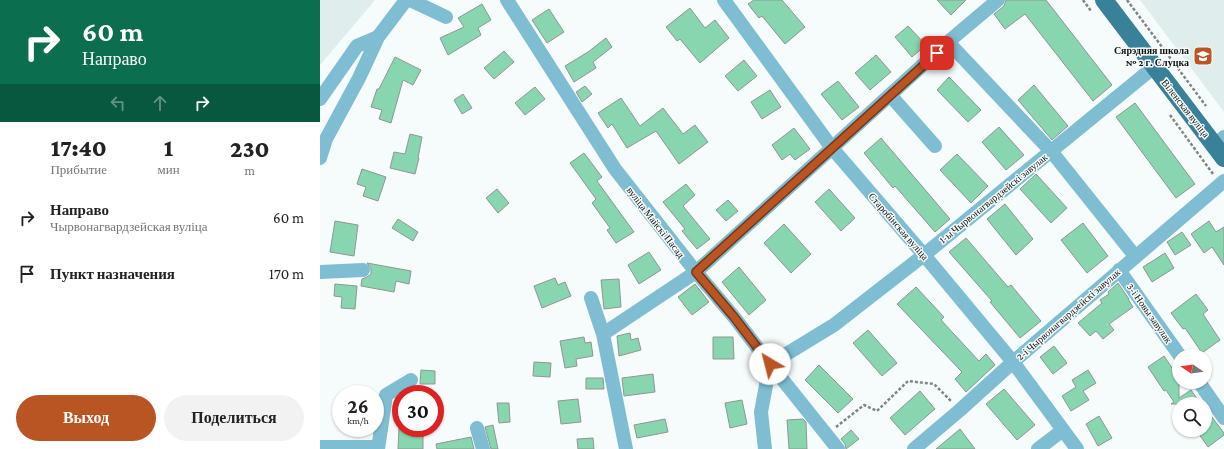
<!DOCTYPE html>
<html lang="ru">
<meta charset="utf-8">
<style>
body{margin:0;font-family:"Crimson Pro",serif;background:#f2f2f2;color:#222;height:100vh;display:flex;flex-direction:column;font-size:15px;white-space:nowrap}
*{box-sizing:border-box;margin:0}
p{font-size:13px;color:#767676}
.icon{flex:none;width:22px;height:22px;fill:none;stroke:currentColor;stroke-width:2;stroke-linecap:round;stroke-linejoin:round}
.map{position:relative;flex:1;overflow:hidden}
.drawer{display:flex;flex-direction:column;background:#fff;width:320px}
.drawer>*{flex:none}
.top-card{background:#0b6e4f;color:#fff;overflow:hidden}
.needle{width:26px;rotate:283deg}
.fabs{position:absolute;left:852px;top:349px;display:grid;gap:8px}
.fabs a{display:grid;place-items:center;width:40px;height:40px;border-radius:50%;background:#fff;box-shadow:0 1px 3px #0004;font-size:20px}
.speed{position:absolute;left:12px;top:385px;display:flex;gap:8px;font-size:20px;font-weight:700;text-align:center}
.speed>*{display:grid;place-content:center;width:52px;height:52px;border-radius:50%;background:#fff;box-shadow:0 1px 3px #0004;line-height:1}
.speed small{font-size:10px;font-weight:400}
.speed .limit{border:6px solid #d22;background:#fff;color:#111}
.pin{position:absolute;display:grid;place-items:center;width:34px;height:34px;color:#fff;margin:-17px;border-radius:8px;box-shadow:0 2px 6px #0006}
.me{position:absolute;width:44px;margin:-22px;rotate:323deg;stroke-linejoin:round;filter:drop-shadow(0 0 3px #0008)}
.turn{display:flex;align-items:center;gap:14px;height:84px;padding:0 16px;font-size:18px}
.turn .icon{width:52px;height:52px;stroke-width:2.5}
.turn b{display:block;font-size:28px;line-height:34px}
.lanes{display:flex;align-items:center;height:38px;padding:0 16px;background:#0003;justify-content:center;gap:20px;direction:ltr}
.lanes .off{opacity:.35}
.eta{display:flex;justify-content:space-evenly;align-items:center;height:68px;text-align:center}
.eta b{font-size:24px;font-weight:800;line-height:28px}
.action{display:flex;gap:8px;margin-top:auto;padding:8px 16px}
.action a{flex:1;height:46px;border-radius:24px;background:#b95423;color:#fff;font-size:16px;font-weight:800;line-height:46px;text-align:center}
.action a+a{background:#f2f2f2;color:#222}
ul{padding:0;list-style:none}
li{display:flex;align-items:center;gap:12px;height:56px;padding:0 16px}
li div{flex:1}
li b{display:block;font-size:15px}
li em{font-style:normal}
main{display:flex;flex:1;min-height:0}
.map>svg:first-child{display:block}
.built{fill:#dfedec}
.building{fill:#88d6b0;stroke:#929593}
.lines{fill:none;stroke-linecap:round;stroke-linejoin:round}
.path{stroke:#808484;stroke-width:2.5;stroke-dasharray:3 2;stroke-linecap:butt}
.minor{stroke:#7fbdd2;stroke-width:14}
.major{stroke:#398198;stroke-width:18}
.route-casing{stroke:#783717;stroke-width:10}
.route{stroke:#b95423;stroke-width:7}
.labels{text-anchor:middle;stroke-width:3;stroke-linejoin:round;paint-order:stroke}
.poi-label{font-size:10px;font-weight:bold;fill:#111313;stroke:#f6fbfb;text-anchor:end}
.street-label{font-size:10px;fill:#111313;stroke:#f6fbfb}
</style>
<main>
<section class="drawer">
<div class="top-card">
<div class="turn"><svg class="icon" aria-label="right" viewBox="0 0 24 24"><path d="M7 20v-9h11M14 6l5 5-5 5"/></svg><div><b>60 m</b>Направо</div></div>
<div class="lanes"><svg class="icon off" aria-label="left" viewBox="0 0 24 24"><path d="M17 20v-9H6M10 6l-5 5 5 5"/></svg><svg class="icon off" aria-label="ahead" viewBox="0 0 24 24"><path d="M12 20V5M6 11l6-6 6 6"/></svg><svg class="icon" aria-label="right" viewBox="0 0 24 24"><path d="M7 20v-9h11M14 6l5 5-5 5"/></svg></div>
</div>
<div class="eta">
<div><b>17:40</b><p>Прибытие</p></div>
<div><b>1</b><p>мин</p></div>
<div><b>230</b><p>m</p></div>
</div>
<ul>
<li><svg class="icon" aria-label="right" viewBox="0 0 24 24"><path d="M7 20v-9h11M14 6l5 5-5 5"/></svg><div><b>Направо</b><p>Чырвонагвардзейская вуліца</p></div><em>60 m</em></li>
<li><svg class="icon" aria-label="arrive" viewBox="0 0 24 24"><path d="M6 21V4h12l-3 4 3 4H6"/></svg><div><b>Пункт назначения</b></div><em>170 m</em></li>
</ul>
<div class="action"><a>Выход</a><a>Поделиться</a></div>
</section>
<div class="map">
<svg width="904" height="449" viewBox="0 0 904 449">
<rect width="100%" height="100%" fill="#f6fbfb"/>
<!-- built -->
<path class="built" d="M0,0H55L1,64H0Z
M820,0H904V112Z"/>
<!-- building -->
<path class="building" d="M434,0H462L485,27L465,44L442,16L439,18L428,4Z
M617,0H646L631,15Z
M686,0H726L792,85L773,101L705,14L685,29L674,14L684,6Z
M162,4L171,20L158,28L161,35L128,55L120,38L144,27L138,18Z
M370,8L385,28L395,20L409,38L380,63L360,39L357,41L346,27Z
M229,9L244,32L227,43L212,20Z
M588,26L606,45L592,57L575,37Z
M286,38L292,47L273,62L276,68L254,82L245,66L268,52Z
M184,51L194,62L174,79L164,68Z
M556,55L571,72L550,90L535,73Z
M75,57L101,70L93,85L83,80L71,123L59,119L62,110L51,107L57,89H59Z
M424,60L437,76L418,91L405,76Z
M629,77L661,110L648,122L617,90Z
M518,81L539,107L522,120L501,94Z
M714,85L748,126L732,140L698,100Z
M265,86L272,94L262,102L256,92Z
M215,87L225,99L205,115L195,103Z
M450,90L461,107L442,119L431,102Z
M143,94L152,108L142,114L134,100Z
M301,98L320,126L343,108L363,134L375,125L388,142L359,164L336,131L307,148L292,124L288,128L278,113Z
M815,103L875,184L856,198L796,117Z
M679,127L704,155L686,170L662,142Z
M474,128L490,149L475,160L470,154L462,160L452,145Z
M90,134L102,137L98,158H99L95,174L70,168L74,152L85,154Z
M561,138L630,219L615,232L575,186L573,188L544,153Z
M264,153L282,177L277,181L314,232L296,243L287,230L290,228L272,203L276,199L250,163Z
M637,154L668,186L651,203L620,170Z
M42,169L66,177L58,201L43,196L46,187L37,184Z
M716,174L747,208L731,223L700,189Z
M366,184L375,195L363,206L390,239L377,249L362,231L365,229L343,202Z
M177,189L189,203L178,213L166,198Z
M509,189L535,218L521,231L495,202Z
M408,200L418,211L406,221L396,210Z
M685,204L713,239L696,255L667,219Z
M78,219L98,232L93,241L72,228Z
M15,221L38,225L34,256L10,252Z
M889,221L896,232L904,227V265L892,247L884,253L871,234Z
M763,223L788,256L767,273L741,240Z
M464,224L491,254L471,273L444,243Z
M862,232L871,245L855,255L847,242Z
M646,238L688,287L691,285L721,321L700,338L670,302L672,301L629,252Z
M329,252L341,270L319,284L308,265Z
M845,253L854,268L832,282L823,267Z
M47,263L91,271L89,284L76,281L74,292L41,286L42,279L47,277L51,274V269Z
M419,267L446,300L429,315L402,282Z
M235,278L238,285L245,282L251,296L222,308L214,286Z
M299,279L301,307L284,309L281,280Z
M798,283L809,299H808L813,307L789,324L794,330L783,339L776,331L770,336L758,323L782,303L780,300L789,294L788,292Z
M15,284L37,286L35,309L21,308L22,297L14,296Z
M375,284L389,302L372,315L358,297Z
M596,287L624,317L621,320L659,361L666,354L675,365L646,392L635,379L642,372L577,304Z
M876,294L888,310L883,314L900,340L882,353L865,328L863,329L851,313Z
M548,330L577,363L562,376L533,343Z
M310,333L311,340L318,338L321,350L299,356L297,336Z
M264,337L265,343L271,342L273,356L256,359L257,366L245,368L240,341Z
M393,337H413L414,359H393Z
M734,346L747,363L733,374L720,357Z
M844,356L859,378V398L871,390L881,404H859V409L856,404H851L854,402L846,390L844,391L828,367Z
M214,362L231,363L230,377L213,376Z
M499,365L533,399L518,413L485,380Z
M101,370L115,371V384H100Z
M768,370L776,383L763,391L769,400L751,411L742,396L756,387L752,380Z
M333,374L335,392L304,396L302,378Z
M266,378H283L284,389H266Z
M684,389L715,425L697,440L666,404Z
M600,391L615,409L585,435L570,418Z
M258,399L261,422L241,424L238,401Z
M422,400L427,424L410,428L405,403Z
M177,403H189L190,422L179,423Z
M885,408L904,433V435L888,447L876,430H885Z
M779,416L792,438L778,446L766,424Z
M345,419L348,432L317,438L314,425Z
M483,419L486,422L487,449H469L467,420Z
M173,425L178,449H171L165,427Z
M79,428H103V449H78Z
M640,429L655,449H616Z
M531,430L539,439L526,449L525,444L521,439Z
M151,437L154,449H117L116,444Z
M273,438L274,449H258L257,439Z"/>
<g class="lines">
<!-- path -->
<path class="path" d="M763,0L771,11
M807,0L886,106
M850,115L893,174
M516,427L544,405L557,411L588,381L614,384L631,401"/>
<!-- minor -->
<path class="minor" d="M90,0L126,17
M187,0L295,169L376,272L414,317L450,364L441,412L445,449
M404,0L512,148L604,255L693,362L757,449
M628,42L731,151L815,256
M570,95L615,146
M0,99L37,46L58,37L86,0
M895,146L904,137
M0,158L6,139L39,78L58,37
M799,270L860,356
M0,272L43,270
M271,298L283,334L306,449
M283,334L376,272L628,42L678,0
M879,382L904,418
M157,428L163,449
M0,447H58
M58,449L66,395L91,380
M518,449L450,364L514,325L604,255L834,67
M594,449L640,410L693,362L904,181
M718,449L743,430"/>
<!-- major -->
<path class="major" d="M784,0L904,158"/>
</g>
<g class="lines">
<defs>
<path id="route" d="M450,364L414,317L376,272L617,53"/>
</defs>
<!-- route casing -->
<use href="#route" class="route-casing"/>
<!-- route -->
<use href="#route" class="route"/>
</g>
<!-- icons -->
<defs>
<symbol id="school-square" viewBox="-11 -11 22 22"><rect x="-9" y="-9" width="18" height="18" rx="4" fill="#b95423" stroke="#f6fbfb"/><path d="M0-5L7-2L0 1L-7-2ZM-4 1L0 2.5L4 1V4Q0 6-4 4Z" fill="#fff"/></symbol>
</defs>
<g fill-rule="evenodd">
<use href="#school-square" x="872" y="45" width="22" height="22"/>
</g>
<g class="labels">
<!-- poi labels -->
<g class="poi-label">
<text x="869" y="54">Сярэдняя школа<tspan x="869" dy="12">№ 2 г. Слуцка</tspan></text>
</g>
<!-- street labels -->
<g class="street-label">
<text transform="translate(866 108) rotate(52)" y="4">Віленская вуліца</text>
<text transform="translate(673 198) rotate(-39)" y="4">1-ы Чырвонагвардзейскі завулак</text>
<text transform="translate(336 222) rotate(52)" y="4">вуліца Майскі Пасад</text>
<text transform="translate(579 226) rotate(49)" y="4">Старобінская вуліца</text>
<text transform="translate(830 313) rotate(55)" y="4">3-і Новы завулак</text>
<text transform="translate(748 314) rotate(-41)" y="4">2-і Чырвонагвардзейскі завулак</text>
</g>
</g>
</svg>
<div class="fabs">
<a><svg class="needle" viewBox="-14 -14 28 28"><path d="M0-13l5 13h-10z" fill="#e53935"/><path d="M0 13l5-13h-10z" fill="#767676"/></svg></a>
<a><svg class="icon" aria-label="search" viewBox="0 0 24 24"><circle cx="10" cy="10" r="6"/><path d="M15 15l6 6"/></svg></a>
</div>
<div class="speed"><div>26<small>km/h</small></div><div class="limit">30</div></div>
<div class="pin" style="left:617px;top:53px;background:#d93025"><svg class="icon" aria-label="arrive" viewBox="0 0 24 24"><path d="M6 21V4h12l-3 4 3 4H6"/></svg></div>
<svg class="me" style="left:450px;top:364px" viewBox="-20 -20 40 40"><circle r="19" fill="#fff"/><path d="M0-13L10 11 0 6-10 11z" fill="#b95423"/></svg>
</div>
</main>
